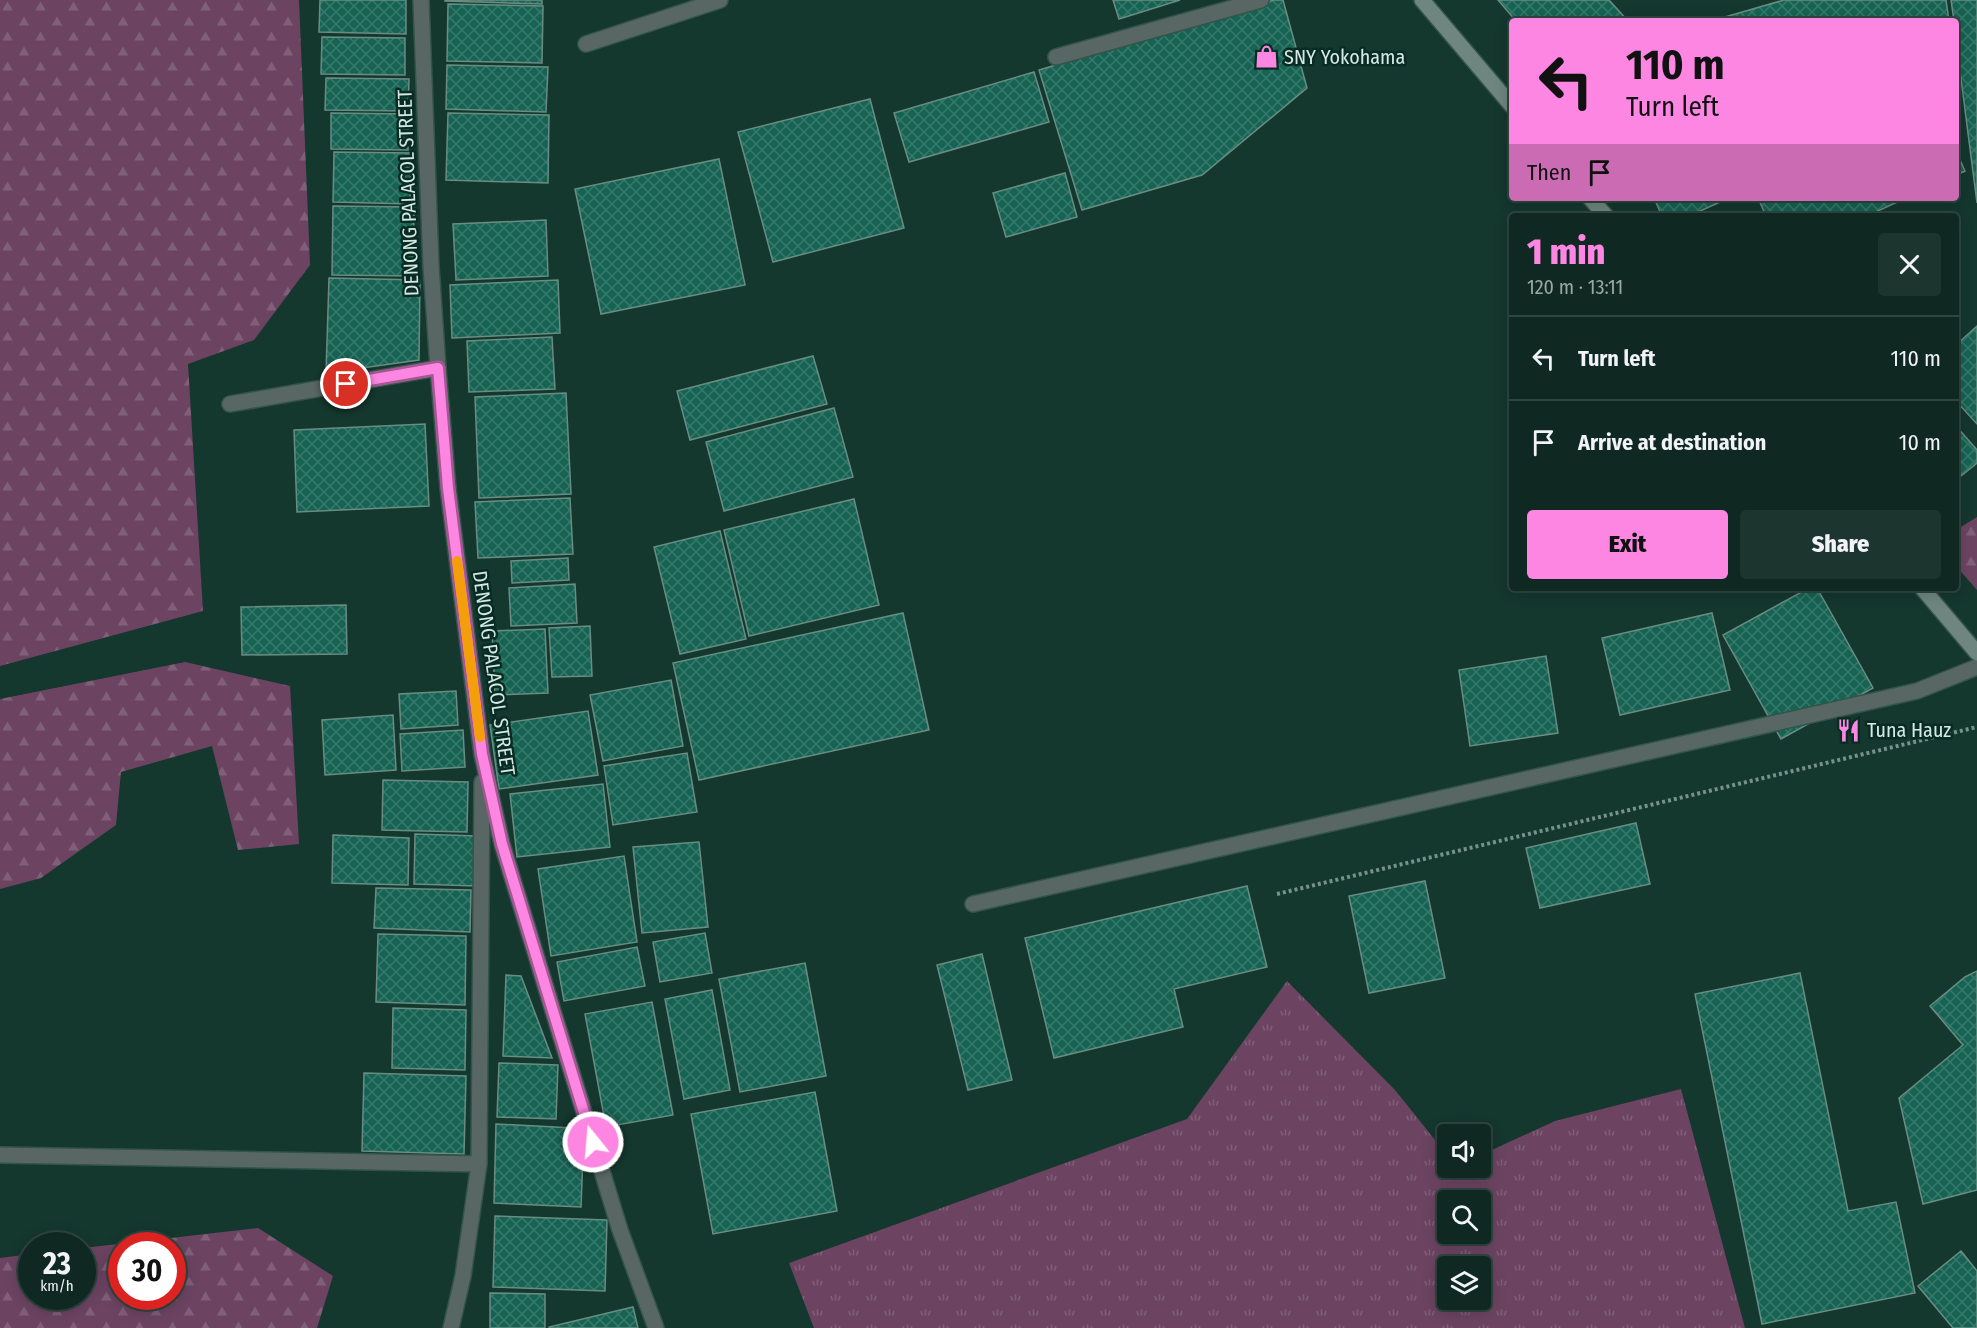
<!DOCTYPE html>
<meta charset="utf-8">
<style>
body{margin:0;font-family:"Fira Sans Condensed",sans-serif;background:#1d352f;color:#f1f3f6;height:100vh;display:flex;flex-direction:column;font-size:22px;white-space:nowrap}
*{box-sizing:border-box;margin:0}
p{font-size:20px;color:#9ba6a5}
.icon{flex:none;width:33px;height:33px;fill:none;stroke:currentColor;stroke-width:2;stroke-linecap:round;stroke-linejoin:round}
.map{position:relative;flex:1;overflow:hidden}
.panel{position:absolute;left:1509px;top:213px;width:450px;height:378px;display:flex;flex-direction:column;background:#0f2922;border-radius:6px;box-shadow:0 3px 15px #0003,0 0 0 2px #2f4540}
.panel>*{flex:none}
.banner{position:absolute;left:1509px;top:18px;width:450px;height:183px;border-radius:6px;box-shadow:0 3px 15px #0003,0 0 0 2px #2f4540;background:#fd86e2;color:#111;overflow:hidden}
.buttons{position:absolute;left:1437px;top:1124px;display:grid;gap:12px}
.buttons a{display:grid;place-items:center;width:54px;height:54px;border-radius:6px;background:#0f2922;box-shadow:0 3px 15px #0003,0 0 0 2px #2f4540;font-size:30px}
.speed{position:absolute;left:18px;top:1232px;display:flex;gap:12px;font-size:30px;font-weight:700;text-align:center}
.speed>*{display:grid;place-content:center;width:78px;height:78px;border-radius:50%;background:#0f2922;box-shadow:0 3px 15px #0003,0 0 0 2px #2f4540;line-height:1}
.speed small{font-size:15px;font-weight:400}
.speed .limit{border:9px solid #d22;background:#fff;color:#111}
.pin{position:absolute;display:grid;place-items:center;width:51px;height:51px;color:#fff;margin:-26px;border:3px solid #fff;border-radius:50%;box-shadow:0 2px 6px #0007}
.me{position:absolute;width:66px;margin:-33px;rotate:343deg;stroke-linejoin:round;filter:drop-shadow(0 0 4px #0008)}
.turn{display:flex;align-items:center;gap:21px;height:126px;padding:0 18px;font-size:27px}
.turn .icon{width:78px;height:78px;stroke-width:2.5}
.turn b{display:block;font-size:42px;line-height:51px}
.then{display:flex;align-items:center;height:57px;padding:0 18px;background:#0003;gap:12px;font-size:22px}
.round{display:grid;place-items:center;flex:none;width:63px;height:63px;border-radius:6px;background:#1d352f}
.head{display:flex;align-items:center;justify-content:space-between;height:102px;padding:0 18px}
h1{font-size:36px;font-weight:800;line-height:45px;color:#fd86e2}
.cta{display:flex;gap:12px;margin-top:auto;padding:12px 18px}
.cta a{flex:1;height:69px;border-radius:6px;background:#fd86e2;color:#111;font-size:24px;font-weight:800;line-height:69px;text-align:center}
.cta a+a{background:#1d352f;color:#f1f3f6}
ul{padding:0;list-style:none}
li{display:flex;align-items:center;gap:18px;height:84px;padding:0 18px;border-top:2px solid #2f4540}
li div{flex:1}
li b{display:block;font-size:22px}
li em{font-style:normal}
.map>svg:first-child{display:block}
.grass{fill:url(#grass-tufts);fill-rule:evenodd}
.forest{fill:url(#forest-firs);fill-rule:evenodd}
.building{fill:url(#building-cross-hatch);stroke:#698d83;stroke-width:1.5}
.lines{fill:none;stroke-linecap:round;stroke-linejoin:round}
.lane-casing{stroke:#33534b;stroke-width:18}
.street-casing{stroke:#33534b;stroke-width:18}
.secondary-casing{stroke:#33534b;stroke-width:18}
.path{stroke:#77928b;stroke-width:4;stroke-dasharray:3 3;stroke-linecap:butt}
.lane{stroke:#586763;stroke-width:15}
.street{stroke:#586763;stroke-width:15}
.secondary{stroke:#6e867f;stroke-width:15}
.route-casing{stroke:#a45793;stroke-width:15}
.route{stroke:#fd86e2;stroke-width:10}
.slow{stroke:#f59e0b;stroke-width:10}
.labels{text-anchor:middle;stroke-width:5;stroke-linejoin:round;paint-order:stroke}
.poi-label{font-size:20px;fill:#d5e8e2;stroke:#082c24;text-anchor:start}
.street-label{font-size:20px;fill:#d5e8e2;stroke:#082c24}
</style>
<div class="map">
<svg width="1977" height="1328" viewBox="0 0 1977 1328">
<defs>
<pattern id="grass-tufts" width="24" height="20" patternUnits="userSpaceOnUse" patternTransform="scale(1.5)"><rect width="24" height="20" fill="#6c4462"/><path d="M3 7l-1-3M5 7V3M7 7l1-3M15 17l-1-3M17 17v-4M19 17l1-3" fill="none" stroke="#805f78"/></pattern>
<pattern id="forest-firs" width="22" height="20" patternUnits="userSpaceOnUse" patternTransform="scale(1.5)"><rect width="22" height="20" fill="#6c4462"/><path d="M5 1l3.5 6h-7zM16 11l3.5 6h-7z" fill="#805f78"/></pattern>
<pattern id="building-cross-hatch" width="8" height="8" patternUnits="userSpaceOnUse" patternTransform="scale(1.5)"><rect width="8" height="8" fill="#166353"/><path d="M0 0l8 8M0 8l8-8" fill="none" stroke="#37796b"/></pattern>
</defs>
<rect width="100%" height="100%" fill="#14372e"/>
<!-- grass -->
<path class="grass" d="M1287,981L1395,1090L1447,1155L1448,1167H1480L1481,1155L1555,1121L1681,1089L1745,1328H814L789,1263L1187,1119ZM1448,1200H1480V1233H1448ZM1448,1266H1480V1299H1448Z"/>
<!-- forest -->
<path class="forest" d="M0,0H299L310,265L254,340L188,364L203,611L0,666Z
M1977,517V590L1956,566V530Z
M185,662L290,686L299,844L238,850L212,746L121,772L116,825L41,878L0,889V699Z
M258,1228L333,1276L317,1328H0V1258L31,1254L32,1296H82L83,1248ZM122,1245H172V1296H122Z"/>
<!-- building -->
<path class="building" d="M320,0H406V34L319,32Z
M445,0H542V4L445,1Z
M1113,0H1180L1119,19Z
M1274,0H1283L1307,88L1202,175L1082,210L1039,70Z
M1498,0H1609L1628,21H1516Z
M1784,0H1946L1949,21H1711Z
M1951,0H1977V203L1956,40V21H1954Z
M448,4L543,6L542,63L447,61Z
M322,37L405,38V75L321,74Z
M447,65L548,67L546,112L446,109Z
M1034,72L1049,122L909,162L894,113Z
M326,78L409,79L408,111L325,110Z
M870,99L904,228L773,262L738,132Z
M331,113L408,114V150L331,149Z
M448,113L549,115L548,183L446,180Z
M1956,151L1965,171L1956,175Z
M334,152L411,153L410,204L333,202Z
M719,159L745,285L601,314L575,189Z
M1065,173L1077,217L1006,237L993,193Z
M1654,198H1729L1689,216H1662Z
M1758,198H1906L1867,216H1766Z
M333,206L414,207L413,276L332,275Z
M546,220L548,276L456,280L453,224Z
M329,278L420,280L419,360L326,373Z
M558,280L560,333L452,338L450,285Z
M1977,326V424L1956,401V345Z
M552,337L555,389L469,392L467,341Z
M813,356L827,404L690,440L677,391Z
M566,393L571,494L479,498L475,397Z
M834,408L853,477L724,511L706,442Z
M425,424L429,506L297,512L294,430Z
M1956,426L1977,450V463L1956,480Z
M570,498L573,554L478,558L475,502Z
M854,499L879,605L749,636L724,530Z
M720,531L746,639L680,654L654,547Z
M568,558L569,580L512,583L511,561Z
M575,584L577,623L511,626L509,588Z
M1809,588H1817L1873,688L1781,739L1723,635Z
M346,605L347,654L242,655L241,607Z
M903,613L929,730L699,780L673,663Z
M1712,613L1730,690L1620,715L1602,638Z
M590,626L592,676L552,677L549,628Z
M545,629L548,693L495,695L492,631Z
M1546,656L1558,733L1470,746L1459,670Z
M671,680L683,746L603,761L590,695Z
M456,691L458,725L401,729L399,694Z
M588,711L598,775L499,789L490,725Z
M393,715L396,770L325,775L322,720Z
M463,730L465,767L402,771L400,734Z
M687,753L697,812L613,825L604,766Z
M383,780L468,782L467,832L382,830Z
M603,784L610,847L517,857L510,794Z
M1636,823L1650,884L1540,908L1526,848Z
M415,834L478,836L477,886L414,884Z
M333,835L409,838L408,885L332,883Z
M699,842L708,927L642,933L633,847Z
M624,856L637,942L551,956L538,869Z
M1425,881L1445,978L1369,993L1349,896Z
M1247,886L1267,967L1174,989L1183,1027L1054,1058L1025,938Z
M376,888L471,890L470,932L374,928Z
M705,933L712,973L660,982L653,942Z
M378,934L466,936L465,1005L376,1002Z
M637,947L645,986L564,1001L557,962Z
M982,954L1012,1080L968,1090L937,965Z
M805,963L826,1076L740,1092L719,979Z
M1977,971V1190L1923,1204L1899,1098L1963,1045L1930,1006L1965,977Z
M1800,973L1848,1211L1896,1202L1915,1293L1762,1324L1695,994Z
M506,975L521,976L552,1058L503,1056Z
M712,990L730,1090L684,1099L665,999Z
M652,1002L673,1115L606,1127L585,1014Z
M393,1008L466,1010L465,1070L392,1068Z
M499,1063L558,1065L556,1119L497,1117Z
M364,1073L466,1076L464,1154L362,1151Z
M815,1092L837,1211L713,1234L691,1114Z
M496,1124L573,1128L572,1153L583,1154L581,1207L494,1203Z
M495,1216L607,1220L605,1291L493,1287Z
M1961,1251L1977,1271V1328H1953L1918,1286Z
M490,1293L545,1294V1328H490Z
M633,1307L638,1328H549V1327Z"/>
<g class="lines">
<defs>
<path id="lane" d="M586,44L720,0
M1056,57L1261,0
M230,404L438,368
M973,904L1917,691L1977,667"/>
<path id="street" d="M421,0L431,266L438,368L448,488L482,755L502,844L620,1230L656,1328
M0,1155L479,1164
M451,1328L463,1276L479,1164L482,782"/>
<path id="secondary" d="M1422,0L1512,106
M1590,198L1606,216
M1922,588L1977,653"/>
</defs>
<!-- lane casing -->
<use href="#lane" class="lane-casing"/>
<!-- street casing -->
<use href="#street" class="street-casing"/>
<!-- secondary casing -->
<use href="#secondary" class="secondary-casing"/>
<!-- path -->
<path class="path" d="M1277,894L1977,727"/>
<!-- lane -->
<use href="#lane" class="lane"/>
<!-- street -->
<use href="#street" class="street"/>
<!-- secondary -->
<use href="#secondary" class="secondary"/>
</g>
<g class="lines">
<defs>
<path id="route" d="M346,384L438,368L448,488L482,754L502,844L593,1142"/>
</defs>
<!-- route casing -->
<use href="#route" class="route-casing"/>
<!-- route -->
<use href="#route" class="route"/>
<!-- slow -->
<path class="slow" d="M457,561L480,737"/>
</g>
<!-- icons -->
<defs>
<symbol id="shop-bare" viewBox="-9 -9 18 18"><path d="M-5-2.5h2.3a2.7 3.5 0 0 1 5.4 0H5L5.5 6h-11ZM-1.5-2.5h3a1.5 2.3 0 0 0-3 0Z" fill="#fd86e2" stroke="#082c24" stroke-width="2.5" paint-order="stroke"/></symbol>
<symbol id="restaurant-bare" viewBox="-9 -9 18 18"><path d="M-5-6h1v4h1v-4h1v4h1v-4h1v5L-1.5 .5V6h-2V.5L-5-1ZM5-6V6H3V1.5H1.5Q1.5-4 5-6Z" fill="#fd86e2" stroke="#082c24" stroke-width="2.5" paint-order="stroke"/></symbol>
</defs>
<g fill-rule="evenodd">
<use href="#shop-bare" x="1250" y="40" width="33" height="33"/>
<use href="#restaurant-bare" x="1832" y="714" width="33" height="33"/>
</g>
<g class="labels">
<!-- poi labels -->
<g class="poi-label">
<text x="1284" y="64">SNY Yokohama</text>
<text x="1867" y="737">Tuna Hauz</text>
</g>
<!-- street labels -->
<g class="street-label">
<text transform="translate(408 193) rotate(-92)" y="7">DENONG PALACOL STREET</text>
<text transform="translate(494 673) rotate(82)" y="7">DENONG PALACOL STREET</text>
</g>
</g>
</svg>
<div class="buttons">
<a><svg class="icon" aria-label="sound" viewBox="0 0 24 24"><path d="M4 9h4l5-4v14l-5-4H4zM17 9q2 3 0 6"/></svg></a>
<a><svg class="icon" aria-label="search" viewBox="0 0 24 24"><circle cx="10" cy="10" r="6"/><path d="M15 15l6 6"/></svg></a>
<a><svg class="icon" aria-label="layers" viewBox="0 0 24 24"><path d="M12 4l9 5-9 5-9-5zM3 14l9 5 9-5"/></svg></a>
</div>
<div class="speed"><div>23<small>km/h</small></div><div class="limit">30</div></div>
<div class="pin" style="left:346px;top:384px;background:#d93025"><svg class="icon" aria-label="arrive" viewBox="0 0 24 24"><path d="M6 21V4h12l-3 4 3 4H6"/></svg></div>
<svg class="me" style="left:593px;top:1142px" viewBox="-20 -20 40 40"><circle r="17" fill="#fd86e2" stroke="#fff" stroke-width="3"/><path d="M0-11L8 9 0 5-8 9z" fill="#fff"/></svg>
<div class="banner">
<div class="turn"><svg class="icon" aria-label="left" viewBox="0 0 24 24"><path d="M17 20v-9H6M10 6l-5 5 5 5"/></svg><div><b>110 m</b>Turn left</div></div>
<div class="then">Then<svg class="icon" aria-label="arrive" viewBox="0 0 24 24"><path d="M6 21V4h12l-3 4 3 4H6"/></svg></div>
</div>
<section class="panel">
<div class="head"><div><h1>1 min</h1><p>120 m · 13:11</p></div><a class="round"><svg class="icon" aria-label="close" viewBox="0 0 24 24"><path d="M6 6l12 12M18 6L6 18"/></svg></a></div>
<ul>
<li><svg class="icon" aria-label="left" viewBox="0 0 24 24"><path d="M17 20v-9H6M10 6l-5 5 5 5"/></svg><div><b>Turn left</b></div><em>110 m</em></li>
<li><svg class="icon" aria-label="arrive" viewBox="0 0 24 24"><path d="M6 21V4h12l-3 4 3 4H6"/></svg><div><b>Arrive at destination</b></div><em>10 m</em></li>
</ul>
<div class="cta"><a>Exit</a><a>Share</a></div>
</section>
</div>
